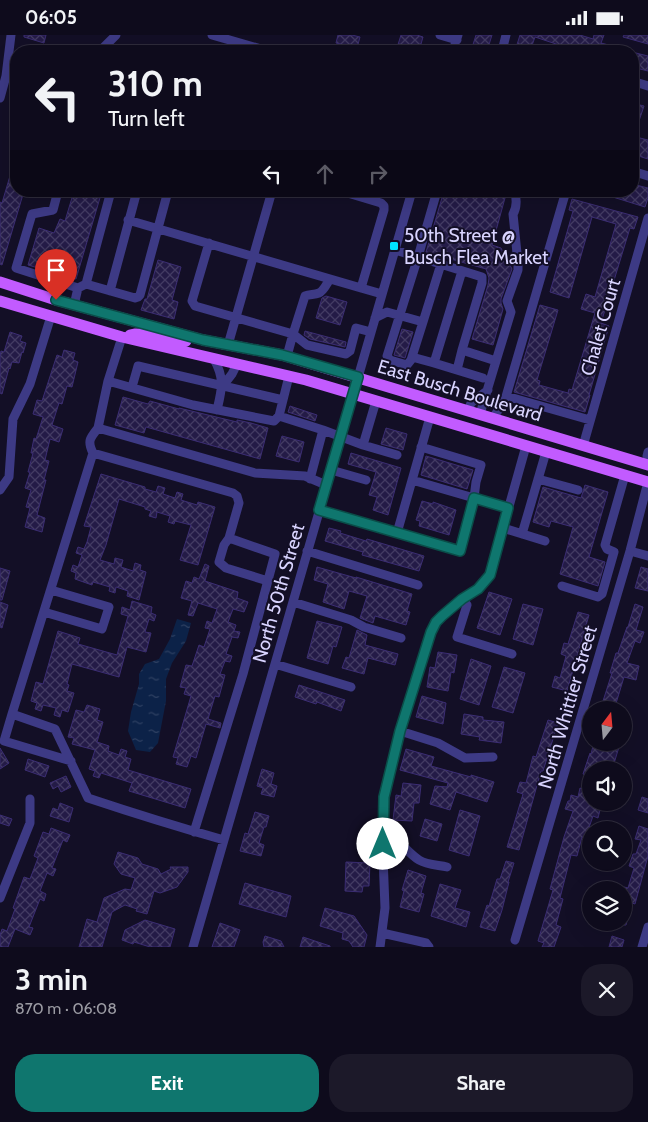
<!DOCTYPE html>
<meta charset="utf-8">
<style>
body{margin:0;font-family:Cabin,sans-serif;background:#1c1929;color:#f1f3f6;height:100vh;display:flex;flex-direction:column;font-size:19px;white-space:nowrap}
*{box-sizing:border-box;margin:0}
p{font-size:16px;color:#9b9ba3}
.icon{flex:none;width:28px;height:28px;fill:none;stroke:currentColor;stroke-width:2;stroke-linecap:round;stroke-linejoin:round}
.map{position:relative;height:912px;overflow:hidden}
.drawer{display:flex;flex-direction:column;background:#0e0b1c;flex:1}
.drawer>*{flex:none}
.top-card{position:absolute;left:10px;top:10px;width:629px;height:152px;border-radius:20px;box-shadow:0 5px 20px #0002,0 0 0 1px #2e2b3b;background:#0e0b1c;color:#f1f3f6;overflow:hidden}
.needle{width:32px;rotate:16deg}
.buttons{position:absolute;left:582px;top:666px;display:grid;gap:10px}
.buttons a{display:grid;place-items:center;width:50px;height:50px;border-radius:50%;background:#0e0b1c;box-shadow:0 5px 20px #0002,0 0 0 1px #2e2b3b;font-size:25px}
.pin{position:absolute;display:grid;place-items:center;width:42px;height:42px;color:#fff;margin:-51px -21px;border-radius:50% 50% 50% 0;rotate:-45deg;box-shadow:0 0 5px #0007}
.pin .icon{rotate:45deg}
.me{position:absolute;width:55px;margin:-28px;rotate:0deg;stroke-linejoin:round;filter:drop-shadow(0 0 4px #0008)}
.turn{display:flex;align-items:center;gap:18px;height:105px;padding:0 15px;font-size:22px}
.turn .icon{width:65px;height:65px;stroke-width:2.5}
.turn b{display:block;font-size:35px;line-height:42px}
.lanes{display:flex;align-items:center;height:48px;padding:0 15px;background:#0003;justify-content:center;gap:25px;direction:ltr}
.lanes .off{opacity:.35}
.round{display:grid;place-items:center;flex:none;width:52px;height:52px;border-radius:20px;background:#1c1929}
.summary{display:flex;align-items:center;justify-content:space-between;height:85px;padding:0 15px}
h1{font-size:30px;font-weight:800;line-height:38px}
.primary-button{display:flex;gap:10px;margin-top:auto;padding:10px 15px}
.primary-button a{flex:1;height:58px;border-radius:20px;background:#0f766e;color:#fff;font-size:20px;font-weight:800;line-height:58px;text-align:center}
.primary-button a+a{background:#1c1929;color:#f1f3f6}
.status{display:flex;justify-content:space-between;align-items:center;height:35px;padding:0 25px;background:#0e0b1c;direction:ltr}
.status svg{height:14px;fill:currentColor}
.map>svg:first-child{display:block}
.water{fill:url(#water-ripples)}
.building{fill:url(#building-cross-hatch);stroke:#3b2d73}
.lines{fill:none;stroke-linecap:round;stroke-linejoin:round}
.minor{stroke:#3d3a85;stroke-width:9}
.major{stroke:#c25bff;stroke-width:11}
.route-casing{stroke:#0a4d48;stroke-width:12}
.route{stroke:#0f766e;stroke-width:9}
.poi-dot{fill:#00e5ff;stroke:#130f26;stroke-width:2}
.labels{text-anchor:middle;stroke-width:4;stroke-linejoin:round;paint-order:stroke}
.poi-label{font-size:19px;fill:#d9d4ff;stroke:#130f26;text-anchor:start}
.street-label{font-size:19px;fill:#d9d4ff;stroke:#130f26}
</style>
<div class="status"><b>06:05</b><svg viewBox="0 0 49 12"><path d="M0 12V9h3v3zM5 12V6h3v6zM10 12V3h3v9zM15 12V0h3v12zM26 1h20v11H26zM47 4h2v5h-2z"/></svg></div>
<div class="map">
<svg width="648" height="912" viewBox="0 0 648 912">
<defs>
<pattern id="water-ripples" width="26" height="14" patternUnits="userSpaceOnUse" patternTransform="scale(1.25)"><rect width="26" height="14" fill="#0c2248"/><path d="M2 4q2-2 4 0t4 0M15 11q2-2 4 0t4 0" fill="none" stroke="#2f4163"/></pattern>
<pattern id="building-cross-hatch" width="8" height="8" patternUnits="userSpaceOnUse" patternTransform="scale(1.25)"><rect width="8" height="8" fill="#241b47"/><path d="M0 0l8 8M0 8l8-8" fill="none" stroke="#433b63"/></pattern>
</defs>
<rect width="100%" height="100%" fill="#130f26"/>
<!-- water -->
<path class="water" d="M177,584L191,588L186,606L172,628L166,644V666L158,708L150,717L136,715L128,696L131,677L139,649V639L145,629L159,624L170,604Z"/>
<!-- building -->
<path class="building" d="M24,0H46L44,8L24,2Z
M338,0H352L360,2L357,13L336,8Z
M401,0H417L423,2L419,16H396Z
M476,0H492L487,16H471Z
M520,0H580L593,4L594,0H604L601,8L624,14V16H577L535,2L530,16H515Z
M624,0H648V9L623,2Z
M632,17L648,21V36L632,32Z
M632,68L644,71L639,86L632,84Z
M632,101L648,105V124L632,119Z
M15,124L16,125V156H24L2,230L0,229V167L2,168Z
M632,149L648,153V163L645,172L600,158V156H632Z
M74,156H102L76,244L28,230L39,193L54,198L60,184L65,186Z
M444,156H486V157L505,163L492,210L501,213L512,234L501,264V268L503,274L493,310L472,304L488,250L489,243L486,234L426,217Z
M572,164L638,182L634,194L630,193L601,288L609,291L589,360H590L585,377L514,357L540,270L558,275L537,345L540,346L539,350L568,358L569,354L572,355L595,278L581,274L586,259L595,262L616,189L592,182L569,263L550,257L573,176L569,175Z
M158,225L181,232L172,265L178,267L174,284L141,275L145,264H147Z
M326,261L347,267L340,290L316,283L322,263Z
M402,294L413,297L405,323L394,320Z
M305,296L346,307L345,312L310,304L304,300Z
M10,297L22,301L20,306L26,308L23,318L22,317L19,328L12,327L10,334L9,333L2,359L0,358V321L1,316L4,317Z
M64,315L75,318L73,325L78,327L72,352L67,351L62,369L59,368L52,390L63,394L59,407L50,404L45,425L49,426L44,445H46L37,480L45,483L42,497L25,492L30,473L26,472L31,455L25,453L30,437H28L33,418H31L34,403L36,404L43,382L33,379L37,365L42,366L57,320L62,322Z
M123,362L148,369L150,366L179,374V373L237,387V385L251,388L268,393L260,424L146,392L144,398L115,390Z
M290,371L317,380L315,386L288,377Z
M386,393L407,399L403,415L381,409Z
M282,401L304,407L299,427L276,421Z
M351,418L401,433L388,480L373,475L377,462L369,460L376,437L348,429Z
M426,421L473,435L467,454L421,440Z
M101,439L145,452V454L156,457L158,451L165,453L163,459L175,463L177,457L183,459L181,465L197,470L198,467L215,472L198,530L180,525L191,490L175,486L174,489L168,487L170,481L157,477L156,483L149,481L151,476L145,474V472L119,464L106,510L100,525L114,529L115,523L123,525L121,532L133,536L135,528L141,530L140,535L146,537L139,565L127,561L128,556L116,552L115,558L109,556L110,552L93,547L92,550L75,544L76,538L71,536L73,530L78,532L82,520L76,518L78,512L84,514L87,507L91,492L84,491Z
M585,450L608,457L589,522L605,527L598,551L560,539L573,492L551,486L549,492L533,487L543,452L581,463Z
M422,466L433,469V467L456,475L449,500L419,491L420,486L416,485Z
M329,493L341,496L340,498L366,506L367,504L424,521L419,536L362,520L363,517L325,506Z
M205,529L209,531L205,546L238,557L237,563L248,567L244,577L233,574L228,587L236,590L234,596L240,597L238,603L232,602L226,619L232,621L230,627L225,626L220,639L225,640L219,662L215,661L208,684L221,688L220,693L206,689L196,723L191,721L187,732L176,729L178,723L173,722L191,661L184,659L186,653L180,652L186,630L192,631L199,610L204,612L210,594L205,593L207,586L212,588L217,574L198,568L193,581L188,580L192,566L181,563L186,546L192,548L194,542L199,544Z
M317,532L356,543V542L412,559L407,576L410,577L406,590L375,581L373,588L360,583L367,561L349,556L344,574L323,567L328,549L314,545Z
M641,532L648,534V556L635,553Z
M0,533L10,536L2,565H0Z
M489,557L512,564L500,600L477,593Z
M132,566L152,572L151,578L156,580L154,586L149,584L145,597L151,598L146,617L127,612L119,642L72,629L67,649L69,650L67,656L74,658L68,677L62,675L60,682L54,680L56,673L43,670L41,676L35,674L37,668L31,666L36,647L43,649L58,596L80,603L78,609L117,620L128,581L121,579L122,572L130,575Z
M0,567L8,570L2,593L0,592Z
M523,569L543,574L533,610L513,604Z
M635,569L643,572L636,595L644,597L640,608L635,606L627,628L639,631L636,645L624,642L614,675H602L604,667L603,666L612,638H610L616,618H618L627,592H628Z
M578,577L589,580L567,656L552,652L555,641L560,643L566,621L561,619L564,608L568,609Z
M317,586L342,592L336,612L333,611L328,629L307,623Z
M357,595L367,600L365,610L398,619L395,630L368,623L364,639L342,633L346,622L349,623Z
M438,617L457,620L454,638L451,637L448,656L427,652L430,632L435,633Z
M471,624L491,631L479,670L460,664Z
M504,632L525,638L513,678L492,672Z
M299,650L345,665L341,676L317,667L316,669L295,662Z
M422,661L446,668L443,689L416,682Z
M87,670L100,674L97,685L103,687L97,707L109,711L108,716L119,720L121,714L127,716L125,722L131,724L128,735L191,754L185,773L129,756L132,748L101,738L99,743L93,741L95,736L89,734L95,715L72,709L74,703L68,702L76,675L84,677Z
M464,679L483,682V685L504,687L501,708L479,705L480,702L461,699Z
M548,685L558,688L543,736H541L519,815L507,812L523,759L517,757L520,747L526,748L533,721L536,722Z
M600,708H613V710L619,712L612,735H591V768L601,771L598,783L593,781L585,804L582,802L577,821L571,820L560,863L563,864L556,890L561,892L554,912H542L544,908L538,906L553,855L550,854L564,802L573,776L565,774L568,766H570L571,760L578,762L580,753L585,755L589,741L583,739L590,718L591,719L593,711L599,712Z
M0,713L9,728L0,734Z
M406,714L434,722L431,731L471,742V740L494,747L487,767L456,757L450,775L430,769L435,751L447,752L448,748L400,735Z
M28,724L49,731L45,742L25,735Z
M262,734L274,738L271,749L277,751L274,762L261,759L263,753L257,751Z
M66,741L71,752L61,757L58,751L53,754L50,748Z
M403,748L421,750L419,768H414L412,786L393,785L396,760L401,761Z
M642,762L648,764V778L638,775Z
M60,768L73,773L69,787L50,781L53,773L58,775Z
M460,775L480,781L469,821L449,815Z
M255,777L269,781L266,792H264L259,808L264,810L261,821L240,816L245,798L248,799Z
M0,780L12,784L9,791L0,788Z
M425,784L442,789L437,806L420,801Z
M639,791L648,794V821L635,869L632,868L626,890H624V852L628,853L634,833L629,831L633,819H636L641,805L635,804Z
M51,793L70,800L67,807L63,805L52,833L56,834L53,841L47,838L40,856L46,859L44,866L40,864L29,892L33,893L30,900L15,894L8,912H0V900L2,894L7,896L15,874L13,873L24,842L30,844L38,823L34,821L43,797L49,799Z
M118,817L138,823L142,829L158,834L161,839L171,834L170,832H188V837L177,852L160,858L154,856L147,879L136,876L137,874L125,870L112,877L102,912H79L87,884L97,887L104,863L125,854L131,855L135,843L121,839L114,829Z
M506,826L514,828L508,847H509L502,875L495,896L480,892L487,870L489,871L497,844H500Z
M346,827L370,828L369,851H363L362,857L345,856Z
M408,835L426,841L421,858L424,859L419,877L400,872L404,856L402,855Z
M245,848L291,861L286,882L239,869Z
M440,849L461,855L455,873L470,877L466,892L431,881Z
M325,873L354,881L367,900L364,912H353L349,906L342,904L343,898L320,891Z
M145,885L175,894L170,912H150L134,907L133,909L122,905L125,895Z
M220,888L240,895L234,912H212Z
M265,901L281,906L284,912H264L263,907Z
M612,901L624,905L622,912H609Z
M303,902L330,911V912H300Z"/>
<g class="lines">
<!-- minor -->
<path class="minor" d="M212,0L268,16
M440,0L457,5
M100,16L116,0
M453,16L458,0
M502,16L506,0
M632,46L648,51
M0,63L6,41L11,0
M632,136L648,141
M58,156L53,175L32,179L16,233L78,253L74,270
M341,156L381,168L384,171V175L361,253L382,259
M128,185L361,253
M209,208L192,266L195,271L293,299L287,321
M395,215L418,222L437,156
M330,244C327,248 324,256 319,258C314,260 310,259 305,261L293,299L307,310L346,319L350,316L356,293L371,297
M86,249L111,156
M78,253L86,249L135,263L138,262L140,260L168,156
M110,256L137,156
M375,283L387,277L423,287L411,325L407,330L390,325L387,321L418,222L482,242V248L462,315L496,326L480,379
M423,287L441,229
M122,302L108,346L98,393L255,438L305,441L326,450
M228,310L272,156
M412,322L434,328L462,236
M214,324C225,344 222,354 217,375
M496,326L511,277L507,266L518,235V228L513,179C517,173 517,162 514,156
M434,328L483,343
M457,335L462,315
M108,346L193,370L274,386L279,381L323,395L363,410L397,420
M132,352L138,331L283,365
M222,352L232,339L237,329
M506,361L590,385
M468,376L471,368L488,355
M279,381L289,341
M493,383L505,365L566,156
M363,410L376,366
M583,411L648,183
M648,417L647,421L648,423
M93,418C87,406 90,403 98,393
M331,435L366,445
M310,444L323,395
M538,444L578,455
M412,445L474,463L476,447L481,430L421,412
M0,455L9,442L13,384L30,349L51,281
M319,475L460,516L474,463L508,473
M503,493L545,506
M397,498L430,382
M522,499L546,417
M229,503L224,510L219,527L226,533L268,546
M307,516L418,550
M630,516L648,521
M562,551L598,562L602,559L614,517L607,514L605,510L625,440
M462,564L467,570L457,602L512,619
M293,567L351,585L364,592L401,603
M44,577L102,594L109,572L51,555
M275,629L351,652
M12,679L4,706L71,726
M400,696L438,708L465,723L493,722
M194,797L243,639L275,519L229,503L239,468L237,461L233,458L93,418L12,679L55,694L88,763C133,778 178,792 224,805
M383,798C401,804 405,816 419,825C427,830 439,830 447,832
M0,863L30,788V764
M382,898L426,908L429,912
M515,905L630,516L648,447
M193,912L412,156
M380,912L385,873L383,821L384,762L400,696L431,597L436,587L442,581L462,564L478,554L490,539L526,411
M642,912L648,892"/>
<!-- major -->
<path class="major" d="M0,247L56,265L203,305L282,320L648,430
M0,266L122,302L306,345L648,447
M130,300C149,295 167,306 186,306"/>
</g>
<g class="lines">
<defs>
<path id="route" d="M56,265L203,305L282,320L358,342L319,475L460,516L474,463L508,473L490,540L478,554L462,564L442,581L436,587L431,597L400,696L384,762L383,809"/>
</defs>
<!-- route casing -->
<use href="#route" class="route-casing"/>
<!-- route -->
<use href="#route" class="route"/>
</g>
<!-- markers -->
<rect class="poi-dot" x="389" y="206" width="10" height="10" rx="2.5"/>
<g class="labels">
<!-- poi labels -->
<g class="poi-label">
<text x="404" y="207">50th Street @<tspan x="404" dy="22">Busch Flea Market</tspan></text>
</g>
<!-- street labels -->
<g class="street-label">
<text transform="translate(600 292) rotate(-74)" y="7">Chalet Court</text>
<text transform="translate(460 355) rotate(17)" y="7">East Busch Boulevard</text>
<text transform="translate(278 558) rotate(-74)" y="7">North 50th Street</text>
<text transform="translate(567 672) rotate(-74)" y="7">North Whittier Street</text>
</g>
</g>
</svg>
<div class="buttons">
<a><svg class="needle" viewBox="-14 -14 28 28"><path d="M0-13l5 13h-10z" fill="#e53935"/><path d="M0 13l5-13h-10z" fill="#9b9ba3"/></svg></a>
<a><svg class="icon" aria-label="sound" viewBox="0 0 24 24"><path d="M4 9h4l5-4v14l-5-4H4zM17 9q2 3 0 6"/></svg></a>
<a><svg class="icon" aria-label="search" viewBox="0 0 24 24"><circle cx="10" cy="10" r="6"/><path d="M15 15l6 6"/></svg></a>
<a><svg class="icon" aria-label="layers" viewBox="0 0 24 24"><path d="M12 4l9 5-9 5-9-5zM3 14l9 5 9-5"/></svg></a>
</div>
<div class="pin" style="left:56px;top:265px;background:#d93025"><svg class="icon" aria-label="arrive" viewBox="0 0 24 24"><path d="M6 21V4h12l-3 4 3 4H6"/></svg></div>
<svg class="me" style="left:383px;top:809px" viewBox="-20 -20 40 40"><circle r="19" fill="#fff"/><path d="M0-13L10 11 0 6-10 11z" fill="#0f766e"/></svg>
<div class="top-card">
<div class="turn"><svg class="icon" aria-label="left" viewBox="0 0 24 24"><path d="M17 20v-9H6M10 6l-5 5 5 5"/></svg><div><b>310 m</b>Turn left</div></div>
<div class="lanes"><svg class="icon" aria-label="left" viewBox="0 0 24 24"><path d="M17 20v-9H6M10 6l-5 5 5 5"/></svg><svg class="icon off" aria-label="ahead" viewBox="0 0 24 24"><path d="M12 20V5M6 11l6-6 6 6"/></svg><svg class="icon off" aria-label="right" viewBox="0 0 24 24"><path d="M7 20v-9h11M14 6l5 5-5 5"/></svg></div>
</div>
</div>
<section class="drawer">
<div class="summary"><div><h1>3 min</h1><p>870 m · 06:08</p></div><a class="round"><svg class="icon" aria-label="close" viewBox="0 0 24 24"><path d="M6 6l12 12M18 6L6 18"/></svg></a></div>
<div class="primary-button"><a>Exit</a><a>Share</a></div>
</section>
